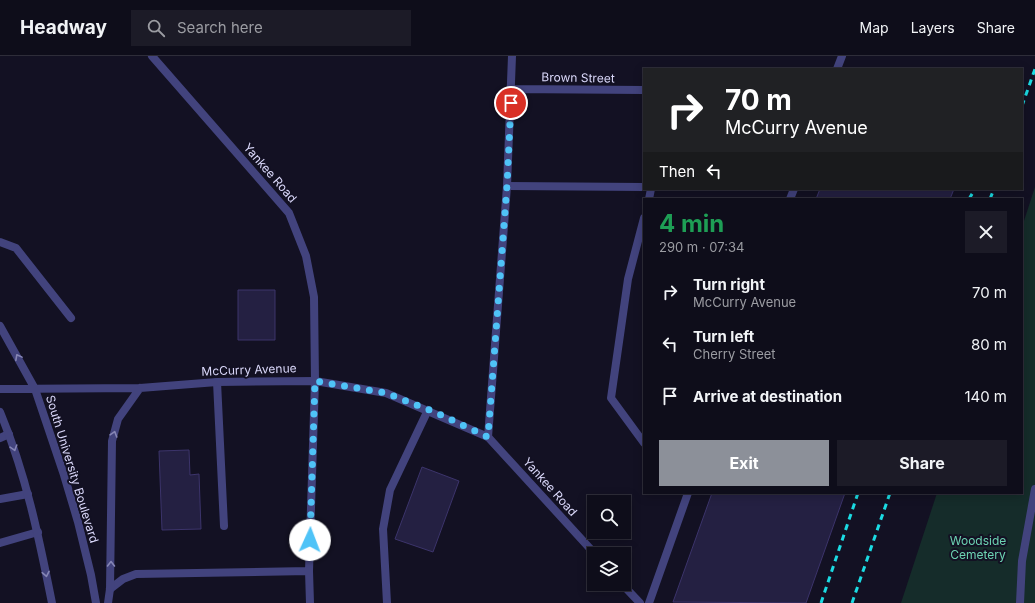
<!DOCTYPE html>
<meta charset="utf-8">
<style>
body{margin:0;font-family:Inter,sans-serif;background:#1c1b27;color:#f1f3f6;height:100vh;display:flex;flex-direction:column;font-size:15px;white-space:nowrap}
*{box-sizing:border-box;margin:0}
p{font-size:13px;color:#9b9ca2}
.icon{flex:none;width:22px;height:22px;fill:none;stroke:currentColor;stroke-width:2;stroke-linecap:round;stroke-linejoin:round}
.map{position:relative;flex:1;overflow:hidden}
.drawer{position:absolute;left:643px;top:142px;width:380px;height:296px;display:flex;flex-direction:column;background:#0e0d1a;border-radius:0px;box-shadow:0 2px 10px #0003,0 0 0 1px #2e2d39}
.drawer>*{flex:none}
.hud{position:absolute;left:643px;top:12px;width:380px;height:122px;border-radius:0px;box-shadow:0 2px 10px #0003,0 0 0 1px #2e2d39;background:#202124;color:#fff;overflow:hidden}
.tools{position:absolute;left:587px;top:439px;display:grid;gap:8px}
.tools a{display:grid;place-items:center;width:44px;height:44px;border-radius:0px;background:#0e0d1a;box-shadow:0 2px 10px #0003,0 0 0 1px #2e2d39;font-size:20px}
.pin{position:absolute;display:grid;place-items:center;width:34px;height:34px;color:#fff;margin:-17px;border:2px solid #fff;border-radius:50%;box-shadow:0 1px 4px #0007}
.me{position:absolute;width:44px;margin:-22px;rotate:2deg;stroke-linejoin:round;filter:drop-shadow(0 0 3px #0008)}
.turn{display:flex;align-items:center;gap:14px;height:84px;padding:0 16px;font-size:18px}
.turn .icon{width:52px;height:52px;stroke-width:2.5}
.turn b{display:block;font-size:28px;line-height:34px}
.then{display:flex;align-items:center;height:38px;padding:0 16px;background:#0003;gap:8px;font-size:15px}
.round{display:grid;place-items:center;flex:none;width:42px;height:42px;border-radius:0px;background:#1c1b27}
.summary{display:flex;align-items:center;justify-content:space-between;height:68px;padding:0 16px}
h1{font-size:24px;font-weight:700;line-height:30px;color:#1e9e55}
.button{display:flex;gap:8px;margin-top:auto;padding:8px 16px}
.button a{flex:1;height:46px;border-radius:0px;background:#8c9099;color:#fff;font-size:16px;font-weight:700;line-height:46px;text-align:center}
.button a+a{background:#1c1b27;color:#f1f3f6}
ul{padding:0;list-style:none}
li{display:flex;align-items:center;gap:12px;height:52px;padding:0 16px}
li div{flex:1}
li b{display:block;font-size:15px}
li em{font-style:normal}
header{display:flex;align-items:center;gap:24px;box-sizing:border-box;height:56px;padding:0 20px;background:#0e0d1a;border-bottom:1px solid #2e2d39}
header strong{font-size:19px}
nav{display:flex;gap:22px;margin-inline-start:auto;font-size:14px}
.search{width:280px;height:36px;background:#1c1b27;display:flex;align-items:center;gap:10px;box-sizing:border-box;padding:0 14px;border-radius:0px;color:#9b9ca2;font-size:15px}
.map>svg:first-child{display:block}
.green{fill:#152c2a}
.building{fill:#242042;stroke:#3c346b}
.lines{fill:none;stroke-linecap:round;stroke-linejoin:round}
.service{stroke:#42437d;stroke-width:8}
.minor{stroke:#42437d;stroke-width:8}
.tertiary{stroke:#42437d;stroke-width:8}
.rail{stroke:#1bdbe3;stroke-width:3;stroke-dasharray:6 5;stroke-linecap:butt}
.oneway{stroke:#8686b5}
.route{stroke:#4fc3f7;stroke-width:7;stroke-dasharray:0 12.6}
.labels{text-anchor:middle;stroke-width:4;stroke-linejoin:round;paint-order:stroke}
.street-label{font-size:12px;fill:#dad8fa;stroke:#131123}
.park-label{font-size:12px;fill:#6cd2b2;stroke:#131123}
</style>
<header>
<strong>Headway</strong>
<div class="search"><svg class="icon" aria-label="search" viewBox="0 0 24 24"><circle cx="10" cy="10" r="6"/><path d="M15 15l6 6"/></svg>Search here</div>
<nav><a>Map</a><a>Layers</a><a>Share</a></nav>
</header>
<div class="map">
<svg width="1035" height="547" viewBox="0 0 1035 547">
<rect width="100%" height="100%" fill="#131123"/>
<!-- green -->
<path class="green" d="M1035,131V547H901L937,437H1022V171Z"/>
<!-- building -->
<path class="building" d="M820,133H954L950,143H816Z
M238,234H275V284H238Z
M189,394L190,419L199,418L201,473L162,474L159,395Z
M422,411L459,425L433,496L395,483Z
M712,437H845L806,547L673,546Z"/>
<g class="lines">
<!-- service -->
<path class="service" d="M507,130L644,131
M649,143L651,133
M644,162L628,223L611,342L644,387
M0,186L16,192L71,262
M217,326L224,470
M0,382L9,378
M0,443L28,438
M0,487L38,476
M110,533L123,523L136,518L309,515
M310,547L309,515L315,325
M387,547L383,473L390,434L428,354
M1020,547L1022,505L1035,433"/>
<!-- minor -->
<path class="minor" d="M152,0L289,157L306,200L314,241L315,325
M837,13L842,0
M511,33L644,34
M790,143L794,133
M488,381L507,130L512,0
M649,547L688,437"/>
<!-- tertiary -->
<path class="tertiary" d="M0,270L35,333L64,419L78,466L91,519L96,547
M0,333L140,332L217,326L315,325L386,337L488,381L595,498
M0,356C26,418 39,482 52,547
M622,528L640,547
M108,547L110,533L112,385L118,363L140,332"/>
<!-- rail -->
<path class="rail" d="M1022,50L1035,13
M969,143L975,133
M990,143L994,133
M821,547L858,437
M852,547L890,437"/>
</g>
<!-- one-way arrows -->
<defs><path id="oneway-chevron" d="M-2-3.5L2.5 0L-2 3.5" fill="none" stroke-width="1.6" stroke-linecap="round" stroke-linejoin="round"/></defs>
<g class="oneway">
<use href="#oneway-chevron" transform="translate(18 301) rotate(-118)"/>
<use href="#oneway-chevron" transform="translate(114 378) rotate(-73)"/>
<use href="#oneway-chevron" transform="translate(14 392) rotate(73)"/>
<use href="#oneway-chevron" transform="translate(111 508) rotate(-90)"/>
<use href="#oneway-chevron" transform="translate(46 518) rotate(79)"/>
</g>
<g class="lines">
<!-- route -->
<path class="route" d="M310,484L315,325L386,337L437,357L488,381L507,130L511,47"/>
</g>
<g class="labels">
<!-- street labels -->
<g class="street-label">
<text transform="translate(578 22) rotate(1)" y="4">Brown Street</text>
<text transform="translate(270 117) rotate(49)" y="4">Yankee Road</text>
<text transform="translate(249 314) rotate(-2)" y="4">McCurry Avenue</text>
<text transform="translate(72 413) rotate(73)" y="4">South University Boulevard</text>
<text transform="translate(550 431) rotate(48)" y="4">Yankee Road</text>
</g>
<!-- park labels -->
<g class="park-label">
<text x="978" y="489">Woodside<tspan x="978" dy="14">Cemetery</tspan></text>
</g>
</g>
</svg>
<div class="tools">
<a><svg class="icon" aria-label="search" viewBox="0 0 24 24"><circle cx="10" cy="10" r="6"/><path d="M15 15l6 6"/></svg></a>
<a><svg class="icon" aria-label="layers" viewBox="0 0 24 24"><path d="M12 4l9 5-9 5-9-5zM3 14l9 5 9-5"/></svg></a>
</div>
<div class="pin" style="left:511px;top:47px;background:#d93025"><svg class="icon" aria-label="arrive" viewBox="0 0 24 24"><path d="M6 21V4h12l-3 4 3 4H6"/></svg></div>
<svg class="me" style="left:310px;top:484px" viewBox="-20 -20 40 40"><circle r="19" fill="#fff"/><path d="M0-13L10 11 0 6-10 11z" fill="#4fc3f7"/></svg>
<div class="hud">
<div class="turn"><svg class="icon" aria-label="right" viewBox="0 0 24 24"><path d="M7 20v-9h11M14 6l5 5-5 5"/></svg><div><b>70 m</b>McCurry Avenue</div></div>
<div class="then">Then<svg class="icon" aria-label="left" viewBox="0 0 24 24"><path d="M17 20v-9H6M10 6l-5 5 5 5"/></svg></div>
</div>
<section class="drawer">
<div class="summary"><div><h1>4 min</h1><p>290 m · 07:34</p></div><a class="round"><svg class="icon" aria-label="close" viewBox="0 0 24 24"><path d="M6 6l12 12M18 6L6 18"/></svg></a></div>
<ul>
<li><svg class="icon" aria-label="right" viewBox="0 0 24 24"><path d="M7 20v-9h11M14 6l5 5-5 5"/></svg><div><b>Turn right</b><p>McCurry Avenue</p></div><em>70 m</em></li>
<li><svg class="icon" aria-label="left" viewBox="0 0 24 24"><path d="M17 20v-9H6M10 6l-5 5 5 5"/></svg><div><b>Turn left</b><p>Cherry Street</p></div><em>80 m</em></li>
<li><svg class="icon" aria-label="arrive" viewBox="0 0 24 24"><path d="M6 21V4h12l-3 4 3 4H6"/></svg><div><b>Arrive at destination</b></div><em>140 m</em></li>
</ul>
<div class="button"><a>Exit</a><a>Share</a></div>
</section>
</div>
